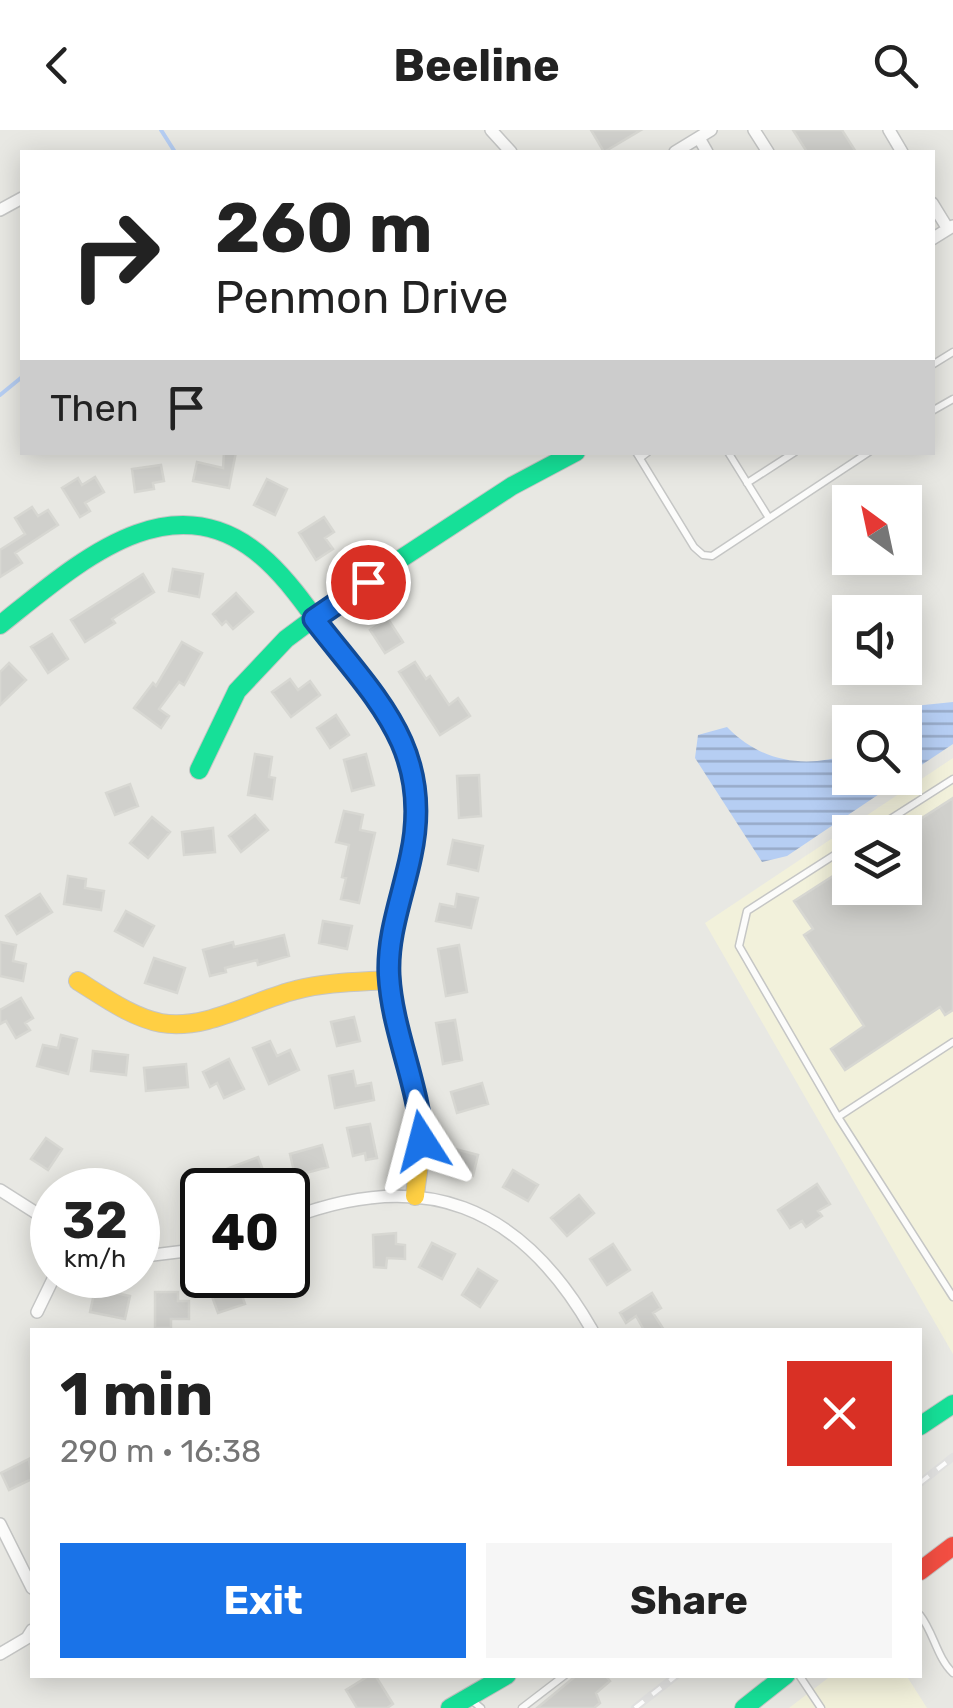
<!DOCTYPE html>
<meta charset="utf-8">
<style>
body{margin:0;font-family:Rubik,sans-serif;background:#f6f6f6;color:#222;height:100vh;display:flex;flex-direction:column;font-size:38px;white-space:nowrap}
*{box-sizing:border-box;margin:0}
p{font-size:32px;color:#767676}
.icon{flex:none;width:55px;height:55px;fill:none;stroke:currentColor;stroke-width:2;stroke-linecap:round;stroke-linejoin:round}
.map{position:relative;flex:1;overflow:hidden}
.panel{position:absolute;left:30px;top:1198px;width:892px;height:350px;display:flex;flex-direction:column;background:#fff;border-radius:0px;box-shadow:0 5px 25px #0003}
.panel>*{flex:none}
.banner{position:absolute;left:20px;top:20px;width:915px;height:305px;border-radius:0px;box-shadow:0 5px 25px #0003;background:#fff;color:#222;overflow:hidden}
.needle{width:65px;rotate:327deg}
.tools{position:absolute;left:832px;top:355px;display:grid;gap:20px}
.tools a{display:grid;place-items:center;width:90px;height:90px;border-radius:0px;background:#fff;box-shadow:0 5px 25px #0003;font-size:50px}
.speed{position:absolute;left:30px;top:1038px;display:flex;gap:20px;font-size:50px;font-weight:700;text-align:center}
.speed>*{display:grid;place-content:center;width:130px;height:130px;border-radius:50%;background:#fff;box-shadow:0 5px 25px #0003;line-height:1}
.speed small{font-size:25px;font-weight:400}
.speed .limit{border:5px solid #111;border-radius:15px;background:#fff;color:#111}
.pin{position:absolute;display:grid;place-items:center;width:85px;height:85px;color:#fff;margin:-42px;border:5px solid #fff;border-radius:50%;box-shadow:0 2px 10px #0007}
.me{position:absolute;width:110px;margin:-55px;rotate:351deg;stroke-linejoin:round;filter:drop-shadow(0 0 8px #0008)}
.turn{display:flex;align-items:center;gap:35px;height:210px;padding:0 30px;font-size:45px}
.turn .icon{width:130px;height:130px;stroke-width:2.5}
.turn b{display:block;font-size:70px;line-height:85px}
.then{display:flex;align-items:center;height:95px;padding:0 30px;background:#0003;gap:20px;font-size:38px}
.round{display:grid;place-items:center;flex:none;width:105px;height:105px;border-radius:0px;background:#f6f6f6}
.overview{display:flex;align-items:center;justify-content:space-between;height:170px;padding:0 30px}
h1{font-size:60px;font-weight:700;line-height:75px}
.cta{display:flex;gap:20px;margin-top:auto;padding:20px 30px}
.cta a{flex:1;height:115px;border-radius:0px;background:#1a73e8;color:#fff;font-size:40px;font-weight:700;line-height:115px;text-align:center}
.cta a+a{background:#f6f6f6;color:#222}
header{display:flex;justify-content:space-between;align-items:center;height:130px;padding:0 30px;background:#fff;font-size:45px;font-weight:700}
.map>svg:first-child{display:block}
.commercial{fill:#f2f1db;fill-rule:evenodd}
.water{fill:url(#water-rules)}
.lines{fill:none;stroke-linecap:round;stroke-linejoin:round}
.stream{stroke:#b6cef3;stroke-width:4}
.building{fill:#d0d0cc;stroke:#d7d7d2;stroke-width:2.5}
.lane-casing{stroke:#c5c6c5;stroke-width:9}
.street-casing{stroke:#c5c6c5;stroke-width:14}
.fast-casing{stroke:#c5c5c4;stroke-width:20}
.slow-casing{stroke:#c5c5c4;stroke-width:20}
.jam-casing{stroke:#c5c5c4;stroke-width:20}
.lane{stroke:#fcfcfb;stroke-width:6}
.street{stroke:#fcfcfb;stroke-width:11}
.fast{stroke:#16e098;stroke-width:18}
.slow{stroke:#ffcf43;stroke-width:18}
.jam{stroke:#f24e42;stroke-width:18}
.rail-casing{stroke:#e2e2e1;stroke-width:8}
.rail{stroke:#fff;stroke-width:4;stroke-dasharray:11;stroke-linecap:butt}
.route-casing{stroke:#114b97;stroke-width:25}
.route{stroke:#1a73e8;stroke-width:18}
</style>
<header><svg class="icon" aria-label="back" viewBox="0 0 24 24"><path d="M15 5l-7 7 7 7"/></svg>Beeline<svg class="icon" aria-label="search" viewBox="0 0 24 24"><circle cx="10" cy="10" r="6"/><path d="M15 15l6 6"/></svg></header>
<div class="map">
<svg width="953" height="1578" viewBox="0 0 953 1578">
<defs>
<pattern id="water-rules" width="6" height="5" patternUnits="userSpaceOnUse" patternTransform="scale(2.5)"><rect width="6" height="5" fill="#b6cef3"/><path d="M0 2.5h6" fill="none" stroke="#97aac8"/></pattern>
</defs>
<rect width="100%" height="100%" fill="#e8e8e3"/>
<!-- commercial -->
<path class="commercial" d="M953,628V1224L705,793ZM850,702H905V758H850Z
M832,1545H906L927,1578H789Z"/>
<!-- water -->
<path class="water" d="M953,572V614L905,646V592H893L914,576Z
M727,597C761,632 805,639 850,624V648H903L787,726L762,732L695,628L698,605Z"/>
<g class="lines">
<!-- stream -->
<path class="stream" d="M161,0L175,22
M0,265L22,247"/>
</g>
<!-- building -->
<path class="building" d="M591,0H641L604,22Z
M793,0H842L856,22H807Z
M224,322H236L229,358L193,351L197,332L223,338Z
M161,335L164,351L153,353L154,359L135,362L132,339Z
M95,347L104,362L85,373L90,381L80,387L62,358L78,348L82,355Z
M267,349L287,359L275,385L254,375Z
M32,377L38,386L48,380L58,395L15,423L22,433L0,447V420L25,404L15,388Z
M324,387L334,402L325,408L333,419L316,430L299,403Z
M173,439L203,444L199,467L169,461Z
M143,444L154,462L112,489L115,493L85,512L71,490Z
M236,463L253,482L233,499L226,491L222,495L213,484Z
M388,489L403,512L385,523L370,500Z
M52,504L68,529L48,543L31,517Z
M182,512L202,523L184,555L179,552L159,579L169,586L161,598L134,578L153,553L156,556Z
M415,532L426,549L430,546L449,575L458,568L470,586L440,605L399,542Z
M9,533L26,550L0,575V542Z
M290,549L298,560L310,551L320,565L291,587L272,562Z
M336,585L349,605L330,618L317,598Z
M255,624L272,627L269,647L275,648L272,669L248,665Z
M366,624L374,655L352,661L344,630Z
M479,645L481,686L459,688L457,646Z
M130,654L138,676L115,685L106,663Z
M953,668V880L945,885L940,877L845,940L831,919L864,896L804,805L813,799L794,771L850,735V758H905V699Z
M344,681L363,685L360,700L375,703L359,773L341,769L346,748L342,747L349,715L336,712Z
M255,685L268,700L241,722L229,706Z
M152,687L170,702L148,728L130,713Z
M213,698L215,722L184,725L182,702Z
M453,710L483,716L478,741L448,734Z
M68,746L86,749L85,758L104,761L101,780L64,774Z
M40,764L52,782L17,804L6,786Z
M457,764L478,768L471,798L436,791L440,774L455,777Z
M126,781L154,796L143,816L115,801Z
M323,791L352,796L347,819L319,813Z
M284,805L289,826L258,835L257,830L225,838L226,842L210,846L203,820L233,812L234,817Z
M0,812L16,815L13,831L26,834L23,851L0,846Z
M459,815L467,862L446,866L438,819Z
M154,828L185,838L177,863L145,853Z
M21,868L33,888L25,893L30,900L16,908L6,891L0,894V880Z
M354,887L360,911L337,916L331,892Z
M455,890L462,930L443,934L436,893Z
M61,905L77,909L68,944L37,936L43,915L58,918Z
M270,911L277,926L290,920L299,940L269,954L253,918Z
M93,921L128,925L126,945L91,941Z
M229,929L244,959L224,968L217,953L210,957L203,942Z
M186,934L188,957L146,961L144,938Z
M353,941L356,956L371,953L374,970L335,978L329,946Z
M482,953L488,974L457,983L451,962Z
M370,994L377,1028L366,1030L365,1023L353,1026L347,998Z
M46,1008L62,1019L48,1040L31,1029Z
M322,1015L328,1037L295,1046L290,1024Z
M455,1019L478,1025L473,1046L450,1040Z
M258,1027L269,1056L245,1060L242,1052L230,1056L224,1040Z
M513,1040L538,1055L528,1071L503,1057Z
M817,1054L830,1074L818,1081L822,1086L806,1097L802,1091L790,1098L778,1080Z
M579,1065L594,1083L567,1106L551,1088Z
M396,1103V1114L405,1115V1129L387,1128L386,1138L374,1137L373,1105Z
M432,1113L455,1124L442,1149L419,1137Z
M613,1114L630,1140L607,1155L590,1129Z
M478,1139L497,1151L480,1177L462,1165Z
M228,1155L229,1159L239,1156L245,1174L218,1183L210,1161Z
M95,1159L130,1166L125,1189L90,1182Z
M155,1162H178V1171H189V1189H171V1198H155Z
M652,1163L661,1178L653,1183L664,1200H644L636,1186L626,1193L620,1183Z
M29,1329L32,1349L9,1360L1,1343Z
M370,1545H375L393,1574L387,1578H357L346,1560Z
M577,1545H605L610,1551L596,1563L600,1573L594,1578H537Z"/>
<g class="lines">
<defs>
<path id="lane" d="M932,235L953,222
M932,281L953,269
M636,322L694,417L703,425L712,426L869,322
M728,322L769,388
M640,328L648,322
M747,353L795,322
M870,702L953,649
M850,715L747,781L739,816L838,987L953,1167
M838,987L953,912
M920,1485C934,1503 937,1528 953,1543
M799,1545L821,1578
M469,1568L481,1578
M522,1578L565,1545"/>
<path id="street" d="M491,0L511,22
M754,0L768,22
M889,0L902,22
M699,8L707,22
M675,22L711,0
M932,73L948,99
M0,80L22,68
M932,109L953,96
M0,1060L52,1093
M288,1089C423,1037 520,1074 592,1200
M138,1123L153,1125L202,1119
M37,1182L55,1145
M0,1394L32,1458
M0,1524L27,1508L32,1500"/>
<path id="fast" d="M0,495C77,434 173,344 267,431C295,457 316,491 339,521
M199,640L237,561L286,509L341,468L512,356L576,322
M920,1296L953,1274
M450,1578L507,1545
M744,1578L786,1545"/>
<path id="slow" d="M339,521C393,591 435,643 409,735C399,772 386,809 389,848C393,899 416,947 421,997C423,1020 417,1043 415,1066
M78,851C104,867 131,887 161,893C206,901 254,870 296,860C326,852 358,852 389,850"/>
<path id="jam" d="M920,1441L953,1416"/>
</defs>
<!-- lane casing -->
<use href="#lane" class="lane-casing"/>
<!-- street casing -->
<use href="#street" class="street-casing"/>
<!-- fast casing -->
<use href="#fast" class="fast-casing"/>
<!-- slow casing -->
<use href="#slow" class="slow-casing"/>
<!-- jam casing -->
<use href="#jam" class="jam-casing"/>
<!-- lane -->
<use href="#lane" class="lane"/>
<!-- street -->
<use href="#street" class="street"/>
<!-- fast -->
<use href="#fast" class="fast"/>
<!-- slow -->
<use href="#slow" class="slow"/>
<!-- jam -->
<use href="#jam" class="jam"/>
<defs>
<path id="rail" d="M920,1353L953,1327
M635,1578L677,1545"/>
</defs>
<!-- rail casing -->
<use href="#rail" class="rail-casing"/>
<!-- rail -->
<use href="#rail" class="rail"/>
</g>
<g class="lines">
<defs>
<path id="route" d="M368,452L314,489C374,567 434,618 411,725C403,765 387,804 389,845C392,901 419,955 422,1011"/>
</defs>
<!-- route casing -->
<use href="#route" class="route-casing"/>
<!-- route -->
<use href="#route" class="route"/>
</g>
</svg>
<div class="tools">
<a><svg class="needle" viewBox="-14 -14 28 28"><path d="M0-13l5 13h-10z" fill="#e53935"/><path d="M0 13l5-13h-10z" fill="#767676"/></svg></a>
<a><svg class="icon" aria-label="sound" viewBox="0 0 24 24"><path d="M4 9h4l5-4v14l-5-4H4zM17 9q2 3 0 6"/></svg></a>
<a><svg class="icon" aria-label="search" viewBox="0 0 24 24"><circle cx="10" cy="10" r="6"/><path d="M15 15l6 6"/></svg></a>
<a><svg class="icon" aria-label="layers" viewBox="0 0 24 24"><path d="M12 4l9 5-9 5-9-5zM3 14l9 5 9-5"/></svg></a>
</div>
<div class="speed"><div>32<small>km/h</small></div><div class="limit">40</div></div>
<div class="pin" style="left:368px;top:452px;background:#d93025"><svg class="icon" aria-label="arrive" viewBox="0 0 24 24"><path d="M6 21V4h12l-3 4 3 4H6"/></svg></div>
<svg class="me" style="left:422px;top:1011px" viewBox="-20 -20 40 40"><path d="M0-17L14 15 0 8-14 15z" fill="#1a73e8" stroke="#fff" stroke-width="4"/></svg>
<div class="banner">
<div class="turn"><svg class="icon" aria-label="right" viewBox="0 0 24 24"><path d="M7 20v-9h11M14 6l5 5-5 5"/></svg><div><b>260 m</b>Penmon Drive</div></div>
<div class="then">Then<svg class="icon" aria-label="arrive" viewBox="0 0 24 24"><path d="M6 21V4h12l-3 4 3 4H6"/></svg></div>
</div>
<section class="panel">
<div class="overview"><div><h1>1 min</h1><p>290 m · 16:38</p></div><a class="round" style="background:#d93025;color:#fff"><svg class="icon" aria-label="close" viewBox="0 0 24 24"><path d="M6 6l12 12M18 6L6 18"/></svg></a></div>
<div class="cta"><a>Exit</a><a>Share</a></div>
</section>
</div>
